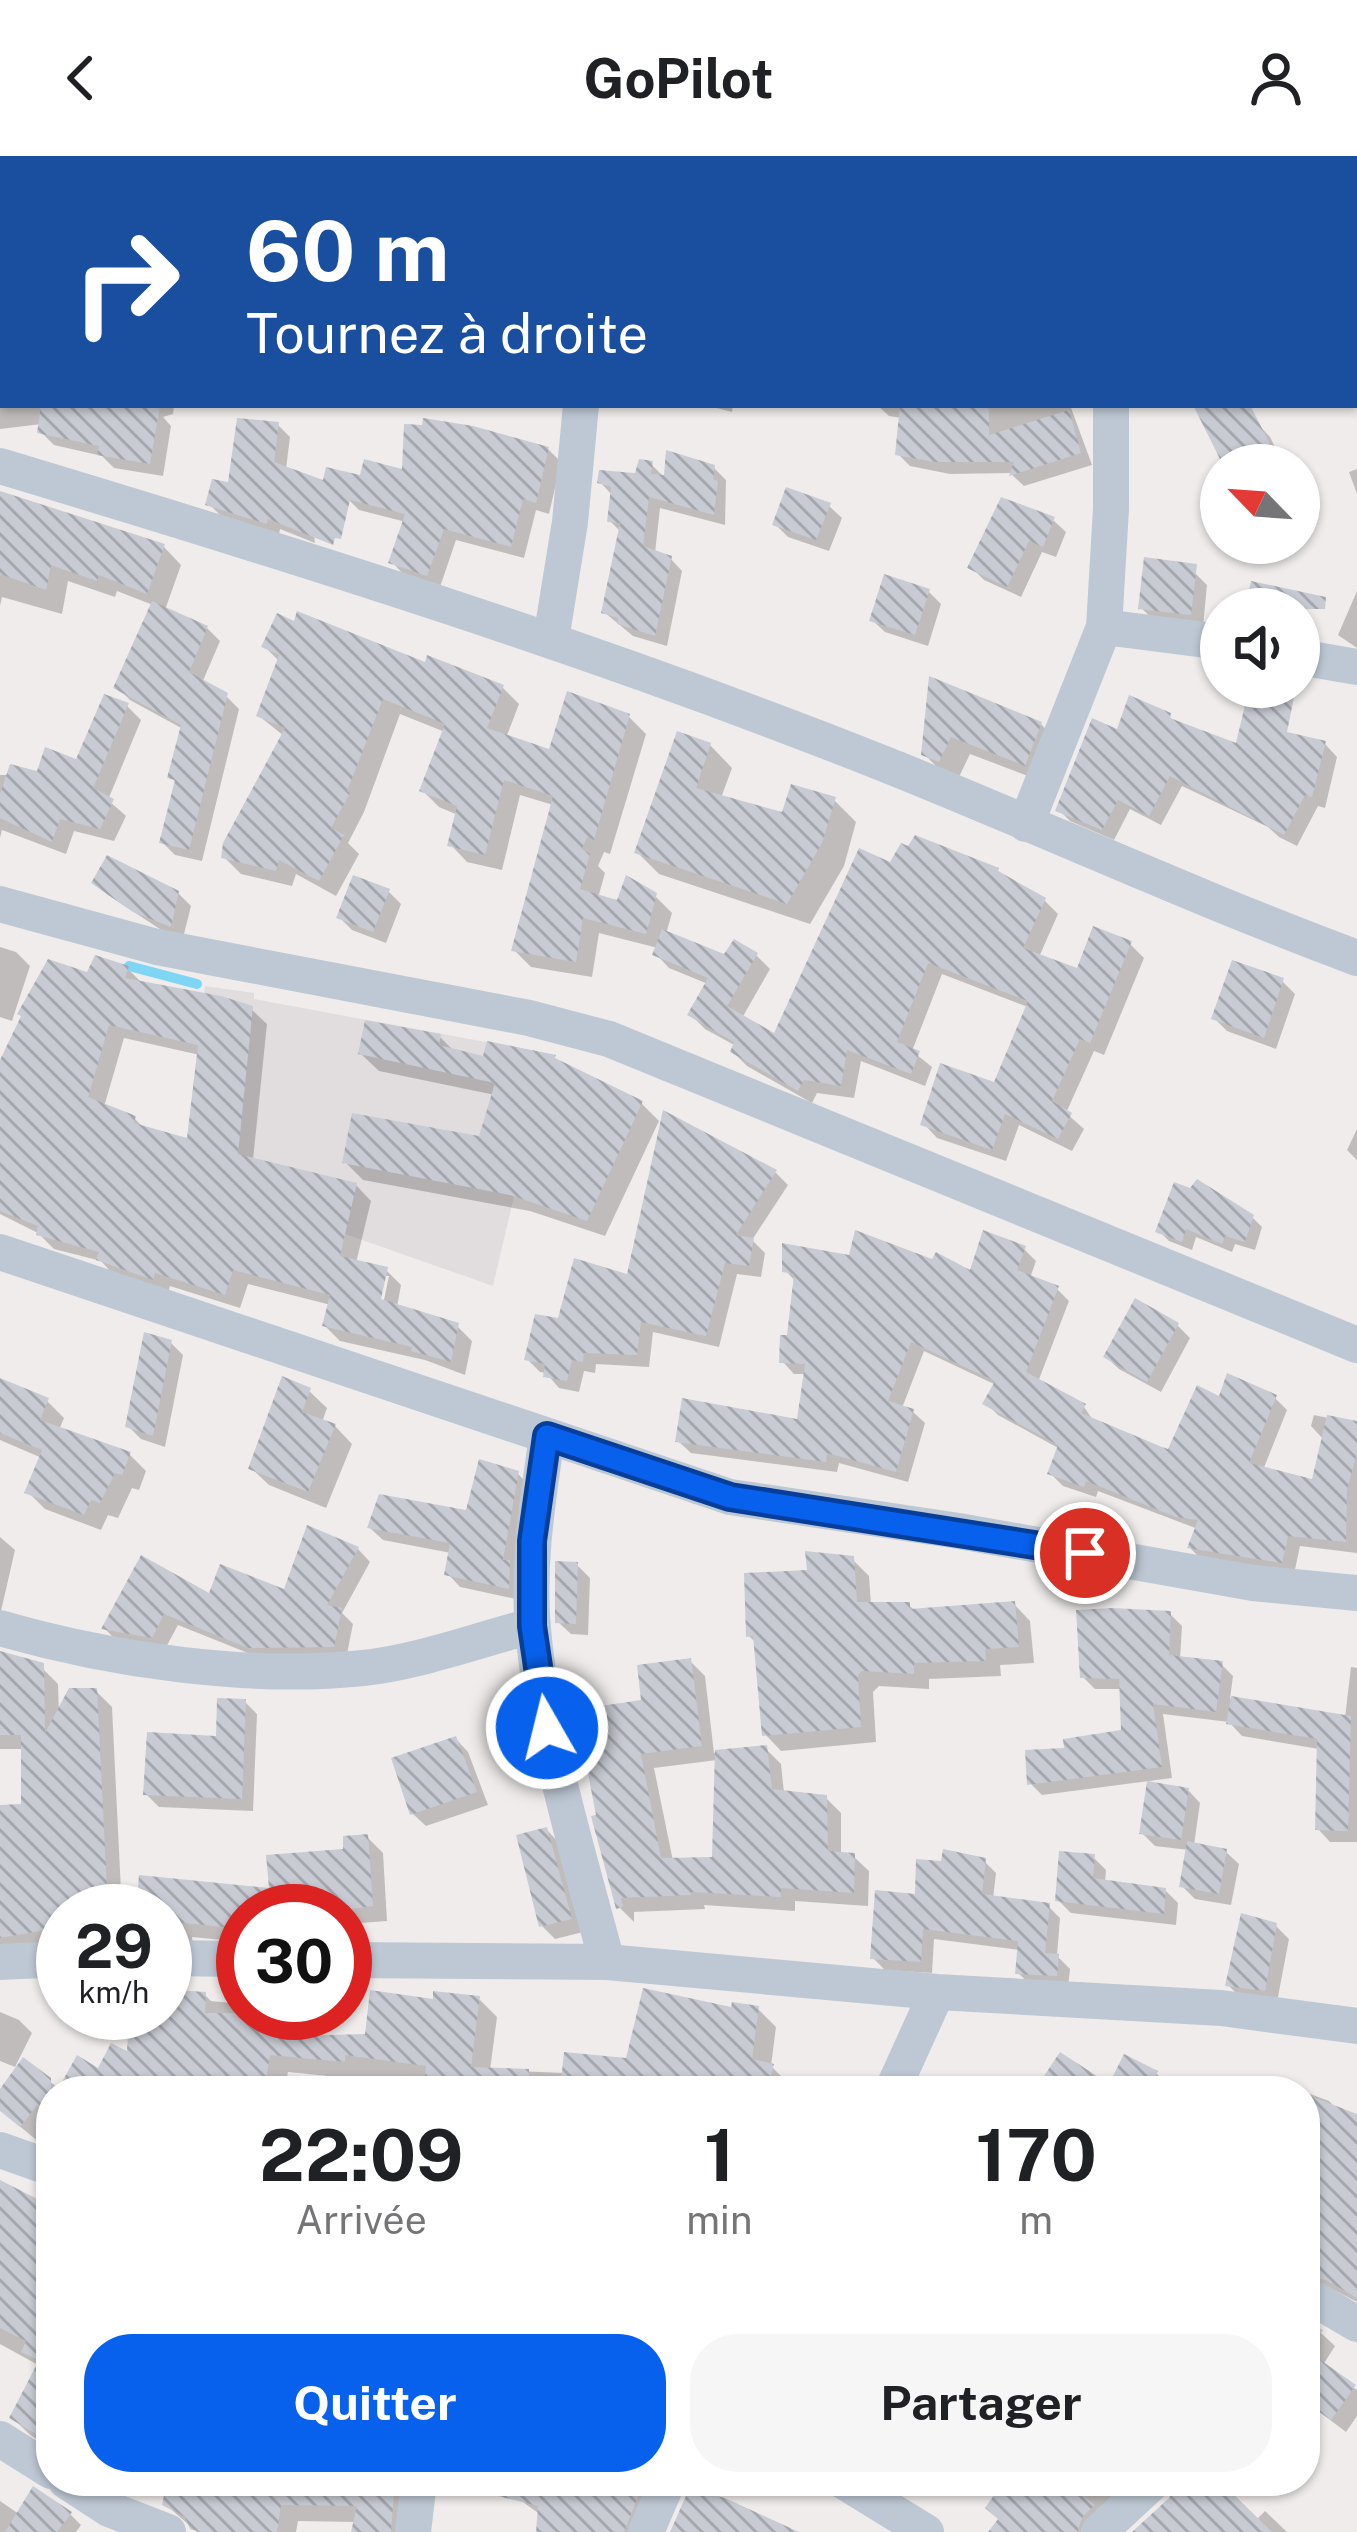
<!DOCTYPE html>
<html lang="fr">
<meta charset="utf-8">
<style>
body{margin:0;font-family:"Public Sans",sans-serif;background:#f6f6f6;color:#202124;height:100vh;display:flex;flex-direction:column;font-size:45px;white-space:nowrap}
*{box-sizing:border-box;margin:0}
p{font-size:39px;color:#757577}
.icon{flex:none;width:66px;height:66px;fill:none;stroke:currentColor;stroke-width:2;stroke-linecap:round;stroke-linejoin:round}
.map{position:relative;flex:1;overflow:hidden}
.side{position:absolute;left:36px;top:1920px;width:1284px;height:420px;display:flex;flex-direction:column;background:#fff;border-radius:48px;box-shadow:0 3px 9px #0004}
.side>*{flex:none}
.guide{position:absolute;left:0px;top:0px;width:1359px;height:252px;box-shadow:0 3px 9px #0004;background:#1a4fa0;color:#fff;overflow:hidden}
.needle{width:78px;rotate:295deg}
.fabs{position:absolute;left:1200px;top:288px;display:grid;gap:24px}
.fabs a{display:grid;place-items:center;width:120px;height:120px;border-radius:50%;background:#fff;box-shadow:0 3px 9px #0004;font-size:60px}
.speed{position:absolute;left:36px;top:1728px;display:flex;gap:24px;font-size:60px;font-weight:700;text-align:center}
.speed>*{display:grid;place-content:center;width:156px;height:156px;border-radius:50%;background:#fff;box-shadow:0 3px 9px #0004;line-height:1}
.speed small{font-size:30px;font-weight:400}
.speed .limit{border:18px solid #d22;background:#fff;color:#111}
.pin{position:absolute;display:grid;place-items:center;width:102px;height:102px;color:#fff;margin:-51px;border:6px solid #fff;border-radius:50%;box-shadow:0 3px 12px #0007}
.me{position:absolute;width:132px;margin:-66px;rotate:352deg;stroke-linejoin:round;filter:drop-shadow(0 0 9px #0008)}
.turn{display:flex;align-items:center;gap:42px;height:252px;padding:0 48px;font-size:54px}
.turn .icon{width:156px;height:156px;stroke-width:2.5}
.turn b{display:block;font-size:84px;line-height:102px}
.eta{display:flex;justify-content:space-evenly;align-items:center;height:204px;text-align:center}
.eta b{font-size:72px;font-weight:700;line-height:84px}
.primary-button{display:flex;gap:24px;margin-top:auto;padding:24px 48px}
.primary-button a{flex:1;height:138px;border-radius:48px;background:#0861ed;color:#fff;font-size:48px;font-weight:700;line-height:138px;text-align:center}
.primary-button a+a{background:#f6f6f6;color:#202124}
header{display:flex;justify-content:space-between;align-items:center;height:156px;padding:0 48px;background:#fff;font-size:54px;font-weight:700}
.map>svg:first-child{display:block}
.education{fill:#e1ddde}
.shadow{fill:#0003;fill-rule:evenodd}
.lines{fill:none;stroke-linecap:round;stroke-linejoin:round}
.stream{stroke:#7ed5f4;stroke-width:10}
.building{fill:url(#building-back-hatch);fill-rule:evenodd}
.minor{stroke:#bec8d4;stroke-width:36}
.route-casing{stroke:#053f9a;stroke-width:30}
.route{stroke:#0861ed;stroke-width:21}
</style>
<header><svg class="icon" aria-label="back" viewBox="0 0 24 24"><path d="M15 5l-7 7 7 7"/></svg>GoPilot<svg class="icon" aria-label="person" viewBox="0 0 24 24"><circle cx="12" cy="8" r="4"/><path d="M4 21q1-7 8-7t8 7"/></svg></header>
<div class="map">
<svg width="1357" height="2376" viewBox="0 0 1357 2376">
<defs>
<pattern id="building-back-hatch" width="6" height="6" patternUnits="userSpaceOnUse" patternTransform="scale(3)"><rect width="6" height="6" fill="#c8cbd3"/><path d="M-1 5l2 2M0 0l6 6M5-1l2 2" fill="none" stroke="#a4a7ae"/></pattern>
</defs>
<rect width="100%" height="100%" fill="#f0ecec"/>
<!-- education -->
<path class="education" d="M205,830L254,837V843L556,899L515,1036L493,1130L345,1078L258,1057L179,1052Z"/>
<!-- shadow -->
<path class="shadow" d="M104,0H162V3H104Z
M815,0H851V3Z
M914,0H1116L1115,3Z
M1261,0H1325L1261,3Z
M0,49L3,249H174L173,258L163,261L171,270L163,320L114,312L102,300L54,289L41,276L42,268L0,273Z
M705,249H733L732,256Z
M877,249H1070L1092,309L1024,330L1010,317L950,318L910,310L898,298L902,262L889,260Z
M1201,249H1240L1270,281L1281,303L1270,309H1226Z
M278,269L290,281L286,313L308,329L315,387L280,373L279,378L221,360L209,348L231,330Z
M548,293L561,306L549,358L536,354L524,402L456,384L440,431L404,419L392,406L406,366L359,354L346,341L362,322Z
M651,308L666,323L714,312L726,324L725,369L660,352L655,397L670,402L682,415L667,490L633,480L604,456L621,376L610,365L613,340L600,326L637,320Z
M1357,313V338L1349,316Z
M0,337L164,391L181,409L165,454L207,472L220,485L202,527L226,540L239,553L202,705L175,699L162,686L177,628L171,621L183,573L130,544L117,531L153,449L117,435L115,441L68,425L62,458L2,441L0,450Z
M829,350L842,362L829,395L788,381L775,368Z
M1053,364L1066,376L1056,401L1042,396L1021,441L984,424L971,411Z
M1194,416L1207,429L1203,471L1154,464L1141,452Z
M928,435L941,448L928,490L885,476L872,464Z
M1357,435V492L1338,479Z
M265,491L427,510L502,531L519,548L506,582L551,596L629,561L646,578L610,698L604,696L598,710L605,717L598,742L618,748L655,740L672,757L666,778L726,802L756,799L770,813L742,862L775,881L892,710L998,715L1044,744L1058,758L1039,801L1079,815L1130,788L1144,802L1104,899L1094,895L1066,957L1084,973L1072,995L1019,969L1006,1005L937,982L924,968L995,929L1028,851L942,818L912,895L932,911L925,930L861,905L854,942L817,937L812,947L747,910L733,896L736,890L705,873L691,859L708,828L669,812L656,798L658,792L599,777L592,821L531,811L514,794L553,649L520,639L502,714L467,706L451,689L458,659L439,651L422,634L445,576L400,558L364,656L348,687L359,698L336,740L296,718L292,730L241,718L224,701L284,580L259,560L280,506Z
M931,524L1041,568L1059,587L1044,626L970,598L958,623L943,617L924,598Z
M127,550L141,564L108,644L126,660L114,685L74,675L66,698L2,674L0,682V619H39L77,607Z
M1169,560L1265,662L1325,588L1337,601L1325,652L1318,650L1297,690L1279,681L1268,671L1182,630L1161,669L1130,653L1114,684L1070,665L1059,654L1118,577Z
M710,589L732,612L721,642L784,660L834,644L856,666L844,710L810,768L659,718L637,696Z
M95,727L178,737L191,750L183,782L169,779L108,739Z
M388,735L401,748L386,787L352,774L339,761Z
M0,791L16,796L30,810L12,865L0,861Z
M128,813L143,828L251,853L267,868L253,1004L356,1029L371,1045L356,1107L386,1114L401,1129L397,1151L457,1170L472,1185L465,1219L425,1204L340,1185L325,1170L331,1149L248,1128L240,1152L170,1130L168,1137L114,1119L101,1105L54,1093L38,1077L0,1058V912L89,819ZM124,882L200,899L190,985L145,973L134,962L104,951ZM383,1120H389L381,1158L375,1157Z
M1282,825L1295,838L1276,893L1227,875L1214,862Z
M440,881L455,896L641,947L659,965L605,1080L530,1055L363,1024L345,1006L482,983L495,939L379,915L361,898Z
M665,959L776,1017L788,1029L752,1084L765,1097L761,1121L737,1118L719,1191L653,1176L649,1211L596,1208L595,1217L584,1215L579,1236L559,1232L546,1217L540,1216L527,1203L560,1166L629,1122Z
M1357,973V1004L1347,994Z
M1252,1061L1262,1071L1255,1094L1235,1088L1232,1096L1196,1081L1192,1094L1169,1085L1159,1075Z
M1024,1093L1036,1105L1030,1122L1057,1133L1069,1145L1038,1226L1084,1251L1095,1267L1169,1296L1221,1244L1275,1242L1287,1254L1263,1314L1314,1327L1324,1284L1311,1270L1314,1259L1357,1268V1397L1300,1390L1294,1418L1202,1404L1190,1392L1198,1373L1098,1335L1096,1341L1063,1330L1051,1318L1060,1293L998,1259L986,1247L996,1229L924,1195L902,1252L912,1255L925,1267L908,1326L839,1307L837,1316L691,1297L678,1285L799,1266L806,1218H794L782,1205L789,1182L796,1126L785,1114L972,1118Z
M1177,1169L1190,1182L1161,1236L1119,1213L1106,1201Z
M170,1186L183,1199L165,1291L141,1283L128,1270Z
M0,1225L47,1245L64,1262L59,1274L129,1298L146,1315L139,1334L132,1332L118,1362L108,1359L101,1374L45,1353L28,1336L42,1302L0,1284Z
M309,1235L327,1252L322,1266L335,1270L352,1288L326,1352L269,1329L251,1312Z
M518,1318L531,1331L521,1444L460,1431L448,1418L451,1397L383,1384L370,1372L468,1358Z
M0,1381L15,1394L1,1455H0Z
M358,1393L370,1406L342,1457L353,1468L346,1503H263L178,1469L165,1493L117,1485L105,1473L211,1441L285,1437Z
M852,1403L869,1420L871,1449H909L916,1456L1014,1448L1030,1465L1034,1507L1000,1509L1001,1520L929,1523V1533L879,1530L873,1536L876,1586L781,1595L765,1578L757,1488L749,1480L810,1417Z
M577,1409L590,1422L588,1479L571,1478L558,1466Z
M1170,1458L1182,1470L1180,1503L1221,1508L1233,1520L1230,1543L1345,1562L1351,1511L1357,1512V1686H1330L1318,1673L1319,1593L1242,1580L1229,1566L1163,1558L1172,1622L1042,1639L1030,1627L1067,1595L1124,1577L1122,1533H1095L1083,1521Z
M690,1505L705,1520L714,1597L766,1593L781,1608L784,1637L826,1642L841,1657V1699L853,1700L869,1715L868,1750L795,1745V1755L704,1749L705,1753L634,1756V1766L619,1751L586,1593L576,1582L645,1547ZM717,1604L715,1704L673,1705L654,1612Z
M0,1512H42L58,1528L59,1558L96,1535L112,1551L121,1735L272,1736L367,1681L383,1697L387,1765L348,1768L349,1779L345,1780V1755H243V1786L192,1781L193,1792L165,1790V1755H63V1789L0,1800V1652L24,1650V1593H0Z
M245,1546L257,1558L253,1655L159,1651L146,1638L219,1583Z
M456,1583L468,1596L488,1649L426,1670L413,1658Z
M1188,1634L1200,1647L1194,1689L1226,1696L1239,1708L1231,1749L1195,1743L1182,1730L1189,1694L1155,1690L1142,1677Z
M547,1674L559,1687L583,1776L555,1783L542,1770Z
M1093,1701L1106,1714L1105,1726L1165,1734L1178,1747L1176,1769L1071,1757L1058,1744Z
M984,1705L996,1717L993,1743L1048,1750L1060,1762L1057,1800L1070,1813L1068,1831L1031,1829L1018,1817L1020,1794L934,1783L932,1817L885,1814L873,1802L918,1742Z
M1276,1770L1289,1783L1277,1846L1241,1842L1228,1829Z
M165,1838L205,1839L211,1845L243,1848V1857H298L312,1871L311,1882L368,1881L435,1846L478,1842L497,1861L490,1914L565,1917L629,1905L734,1855L758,1853L776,1871L771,1910L790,1929L789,1935H331L328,1920L288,1916L284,1935H51V1972L40,1987L0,1954V1938L24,1906L61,1934L130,1900L132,1857H165Z
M0,1856L19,1864L32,1877L15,1911L0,1905Z
M1157,1918L1169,1930L1167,1935H1118Z
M1277,1926L1301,1935H1273Z
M1305,1936L1329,1945L1343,1959L1357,2000V2146L1336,2135L1305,2142Z
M0,2027L51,2051V2292L30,2279L12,2261L40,2210L0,2188Z
M1305,2170L1321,2177L1335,2190L1323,2209L1357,2234V2260L1346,2276L1305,2245Z
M170,2325H406L408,2376H354L356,2366L298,2365L296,2376H197L165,2348Z
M524,2325H656L642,2376H539L541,2359L520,2344Z
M1008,2325H1138L1098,2376H1003Z
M1178,2325H1216L1256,2364L1265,2355L1287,2376H1136L1172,2343Z
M0,2345L19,2358H70L81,2369L76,2376H0Z"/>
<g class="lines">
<!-- stream -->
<path class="stream" d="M129,810L197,828"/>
</g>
<!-- building -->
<path class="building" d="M41,249H160L150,308L97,299L99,290L37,277Z
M900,249H989V279L1069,254L1081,297L1009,320L1014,306H935L895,299Z
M1193,249H1250L1271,290L1234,309H1223Z
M237,262L279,266L274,306L323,324L326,311L360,319L364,303L402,313L404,268L422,269L423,262L473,270L549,291L536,347L523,343L511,391L444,373L427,420L388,407L405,358L350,344L341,383L335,382L333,389L268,363L267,368L205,349L212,323L228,326Z
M666,294L715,309L713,323L718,325L714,359L649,341L643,390L672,400L655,480L617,468L618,462L601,457L620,367L607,366L611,331L597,327L599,314L635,317L639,303L653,305L651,318L664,319Z
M786,331L831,347L816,384L772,369Z
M0,335L165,388L147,438L99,419L97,425L51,409L46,434L0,418Z
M1001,341L1055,361L1043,391L1029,385L1007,431L967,412Z
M1144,401L1197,408L1191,459L1138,453Z
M884,418L930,433L915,479L869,465Z
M1251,425L1326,441L1325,453H1245Z
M152,445L208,470L189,516L228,537L189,694L159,687L175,624L167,622L181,569L113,532Z
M297,455L425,506L427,499L504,529L487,572L549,593L567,535L630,558L594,684L587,681L582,693L590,698L580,733L617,744L626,719L657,737L646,778L583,762L576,806L511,795L553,640L504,624L485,699L447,690L457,650L419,635L445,568L383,543L347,635L350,637L331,672L344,679L319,725L279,704L276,715L221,702L223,687L285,572L256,560L279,499L261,491L277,457L294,465Z
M929,520L1042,566L1025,610L951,581L939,606L921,599Z
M1267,531H1296L1287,576L1326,585L1312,641L1305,639L1284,679L1170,620L1149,660L1118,644L1102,674L1055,655L1092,562L1117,573L1129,539L1171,557L1170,562L1236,587L1245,549L1263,553Z
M104,538L129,547L93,632L114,643L100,673L60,663L52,686L0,662V638L10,608L37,615L45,591L76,603Z
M677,575L711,587L696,632L782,656L791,628L836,641L822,687L787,748L634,697Z
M915,679L999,712L998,715L1046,742L1023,792L1077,812L1093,770L1132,785L1090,887L1080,883L1052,945L1072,957L1058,983L1005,958L992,994L920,969L940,907L994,926L1028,845L928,807L897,886L920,895L911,918L847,894L841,930L804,924L798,935L730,896L734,886L687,859L708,822L652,799L662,773L724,798L734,783L758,797L727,850L774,877L859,692L890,706L901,687L908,690Z
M107,699L179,735L171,771L133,756L91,727Z
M353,719L390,733L373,776L336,762Z
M95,799L129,810L125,822L221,840L253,850L238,998L357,1027L340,1100L388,1111L381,1143L459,1167L451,1206L411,1195L412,1191L322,1170L330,1139L233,1114L225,1139L155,1117L153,1124L96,1104L99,1096L36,1079L38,1070L0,1055V904L21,860L17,858L48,803L87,816ZM109,869L198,889L187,982L134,967L136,960L88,941Z
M1232,804L1284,822L1264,882L1211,863Z
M365,864L441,878L439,889L483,900L487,885L556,899L555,902L643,945L587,1065L510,1039L342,1007L352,957L479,980L495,927L358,898Z
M663,954L777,1014L736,1079L754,1082L749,1110L725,1107L706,1180L641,1166L637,1199L584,1197L583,1206L572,1204L567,1225L543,1221L545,1208L524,1204L535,1158L558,1162L574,1102L627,1118Z
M1197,1023L1254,1059L1245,1086L1225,1080L1222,1088L1186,1073L1182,1086L1155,1076L1174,1026L1190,1032Z
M855,1074L932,1103L936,1096L970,1114L983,1074L1026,1090L1017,1114L1059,1130L1026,1216L1086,1248L1081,1257L1162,1291L1168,1293L1197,1229L1219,1240L1227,1217L1277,1239L1249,1307L1312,1323L1327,1259L1357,1265V1297L1347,1334L1346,1386L1288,1380L1282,1407L1187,1392L1198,1364L1176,1361L1086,1325L1084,1331L1047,1318L1058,1289L982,1248L995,1225L911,1186L888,1245L914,1253L896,1316L827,1297L826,1306L675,1286L682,1242L797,1263L805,1208L779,1207L780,1179H787L794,1118L782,1116V1087L849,1099Z
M1135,1142L1179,1167L1147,1226L1103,1201Z
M144,1176L172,1184L153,1280L125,1271Z
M282,1220L311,1232L302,1256L336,1268L308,1336L248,1313Z
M0,1222L49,1242L40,1264L131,1296L122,1319L115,1317L100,1347L91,1344L84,1359L24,1337L42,1294L0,1277Z
M479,1303L519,1315L503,1404H510L509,1433L444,1419L450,1387L367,1372L379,1338L466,1354Z
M307,1369L359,1391L327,1449L342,1452L334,1491L248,1492L164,1458L152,1482L101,1473L141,1399L209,1437L220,1408L284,1433Z
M805,1395L854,1400L857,1446H910V1453L1015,1445L1019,1491L985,1493L986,1505L914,1507V1518L862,1515L858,1519L861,1571L762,1580L753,1480L746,1481L744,1417L807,1414Z
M555,1405L578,1406L576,1468L555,1467Z
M1112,1452L1171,1455L1169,1499L1223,1505L1216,1556L1153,1548L1162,1611L1027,1629L1025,1594L1064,1592L1063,1583L1121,1574L1119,1523L1080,1522L1076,1454Z
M0,1495L44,1507L45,1577L69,1532H97L108,1755H63V1771L0,1782V1649L21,1648V1579H0Z
M691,1502L702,1590L641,1598L661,1702L712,1701L715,1594L767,1589L772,1633L827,1639L828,1695L855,1697L854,1737L781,1732V1741L691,1736V1739L621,1742L623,1751L616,1753L591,1660L596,1659L581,1581L573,1584L567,1555L641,1544L637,1509Z
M1231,1540L1351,1560L1348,1675L1315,1674L1317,1583L1226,1568Z
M217,1542L246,1543L242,1643L143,1639L147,1576L216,1580Z
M456,1580L477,1636L410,1659L391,1602Z
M1147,1625L1189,1632L1181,1684L1139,1678Z
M547,1671L572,1763L539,1771L516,1679Z
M368,1678L373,1750L334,1755H243V1773L165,1765V1755H136L139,1719L269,1732L266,1699L343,1693V1680Z
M1187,1685L1227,1693L1219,1738L1179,1731Z
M943,1693L986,1702L982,1738L1050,1747L1045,1797L1059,1798L1057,1820L1015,1818L1018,1785L923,1773L921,1806L870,1803L875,1734L915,1738L916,1703L941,1705Z
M1059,1695L1095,1698L1093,1722L1166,1732L1164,1758L1055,1745Z
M1241,1757L1277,1767L1265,1835L1225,1830Z
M643,1832L731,1851L732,1846L759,1850L752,1903L774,1908L767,1935H560L564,1896L626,1902Z
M174,1834L206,1836L205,1857H295L293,1880L365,1878L370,1834L433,1843V1835L480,1840L471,1911L529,1913V1935L424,1932L426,1910L345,1899V1906L270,1899L264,1935H57L77,1899L98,1912L111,1887L127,1895L129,1857H172Z
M1060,1896L1109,1928L1124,1898L1158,1915L1149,1935H1034Z
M23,1901L51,1922V1957L37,1949L20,1971L0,1955V1933Z
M1305,1938L1357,1958V2142L1326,2124L1305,2121Z
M0,2024L51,2050V2101L36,2130L51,2137V2287L9,2262L39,2204L21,2196L26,2185L0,2172Z
M1305,2166L1323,2174L1309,2196L1356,2229L1331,2264L1305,2246Z
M167,2325H188L232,2335L234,2325H395L391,2376H351L357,2350L281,2349L277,2376H201L190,2373L185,2361L162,2349Z
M476,2325H644L624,2376H536L538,2350L475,2334Z
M1004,2325H1064L1095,2349L1083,2360L1077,2376H988L998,2363L985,2352Z
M1176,2325H1220L1272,2376H1132L1169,2342Z
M33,2330L72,2356L57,2376H5Z
M689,2333L725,2342L799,2376H670Z"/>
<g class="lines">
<!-- minor -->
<path class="minor" d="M615,0L760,3
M1121,3V0
M0,310C299,400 596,493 887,609C1044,672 1198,743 1357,802
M1104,471L1221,486
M551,483L570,366L581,249
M1299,501L1357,511
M1026,668L1104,471L1111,353V249
M0,748L157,791L529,862L609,883L1357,1189
M0,1096L730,1341L959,1375L1253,1427L1357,1437
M547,1280C538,1344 527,1408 533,1473C543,1586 578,1696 607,1806
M0,1472C111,1504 248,1524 363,1512C419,1506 477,1484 532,1470
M165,1802L243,1803
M345,1804L607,1806L937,1836L1221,1852L1357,1870
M0,1806L63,1803
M892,1935L937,1836
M0,1994L51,2012
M1305,2143L1316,2144L1357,2168
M0,2283L51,2315
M66,2325L109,2353L168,2376
M843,2325L926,2376
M413,2376L419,2325
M646,2376L668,2325
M1099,2376L1154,2325"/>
</g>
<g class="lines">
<defs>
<path id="route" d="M547,1572L532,1470V1385L547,1280L730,1341L1085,1397"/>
</defs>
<!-- route casing -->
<use href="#route" class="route-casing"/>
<!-- route -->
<use href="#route" class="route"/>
</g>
</svg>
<div class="fabs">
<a><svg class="needle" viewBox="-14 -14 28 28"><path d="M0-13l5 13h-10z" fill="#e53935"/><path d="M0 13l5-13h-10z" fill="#757577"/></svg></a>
<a><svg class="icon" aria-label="sound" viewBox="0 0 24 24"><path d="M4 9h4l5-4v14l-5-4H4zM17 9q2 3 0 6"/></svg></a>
</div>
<div class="speed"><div>29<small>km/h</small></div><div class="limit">30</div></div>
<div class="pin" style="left:1085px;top:1397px;background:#d93025"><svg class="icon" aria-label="arrive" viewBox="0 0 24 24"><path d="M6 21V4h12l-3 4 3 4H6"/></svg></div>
<svg class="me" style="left:547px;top:1572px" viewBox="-20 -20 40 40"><circle r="17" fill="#0861ed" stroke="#fff" stroke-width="3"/><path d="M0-11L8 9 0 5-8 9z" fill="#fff"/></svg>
<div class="guide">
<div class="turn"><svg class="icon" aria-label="right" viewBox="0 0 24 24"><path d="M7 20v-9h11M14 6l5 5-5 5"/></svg><div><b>60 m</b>Tournez à droite</div></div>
</div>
<section class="side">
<div class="eta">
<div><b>22:09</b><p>Arrivée</p></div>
<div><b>1</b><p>min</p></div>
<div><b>170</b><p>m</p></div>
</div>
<div class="primary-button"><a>Quitter</a><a>Partager</a></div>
</section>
</div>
